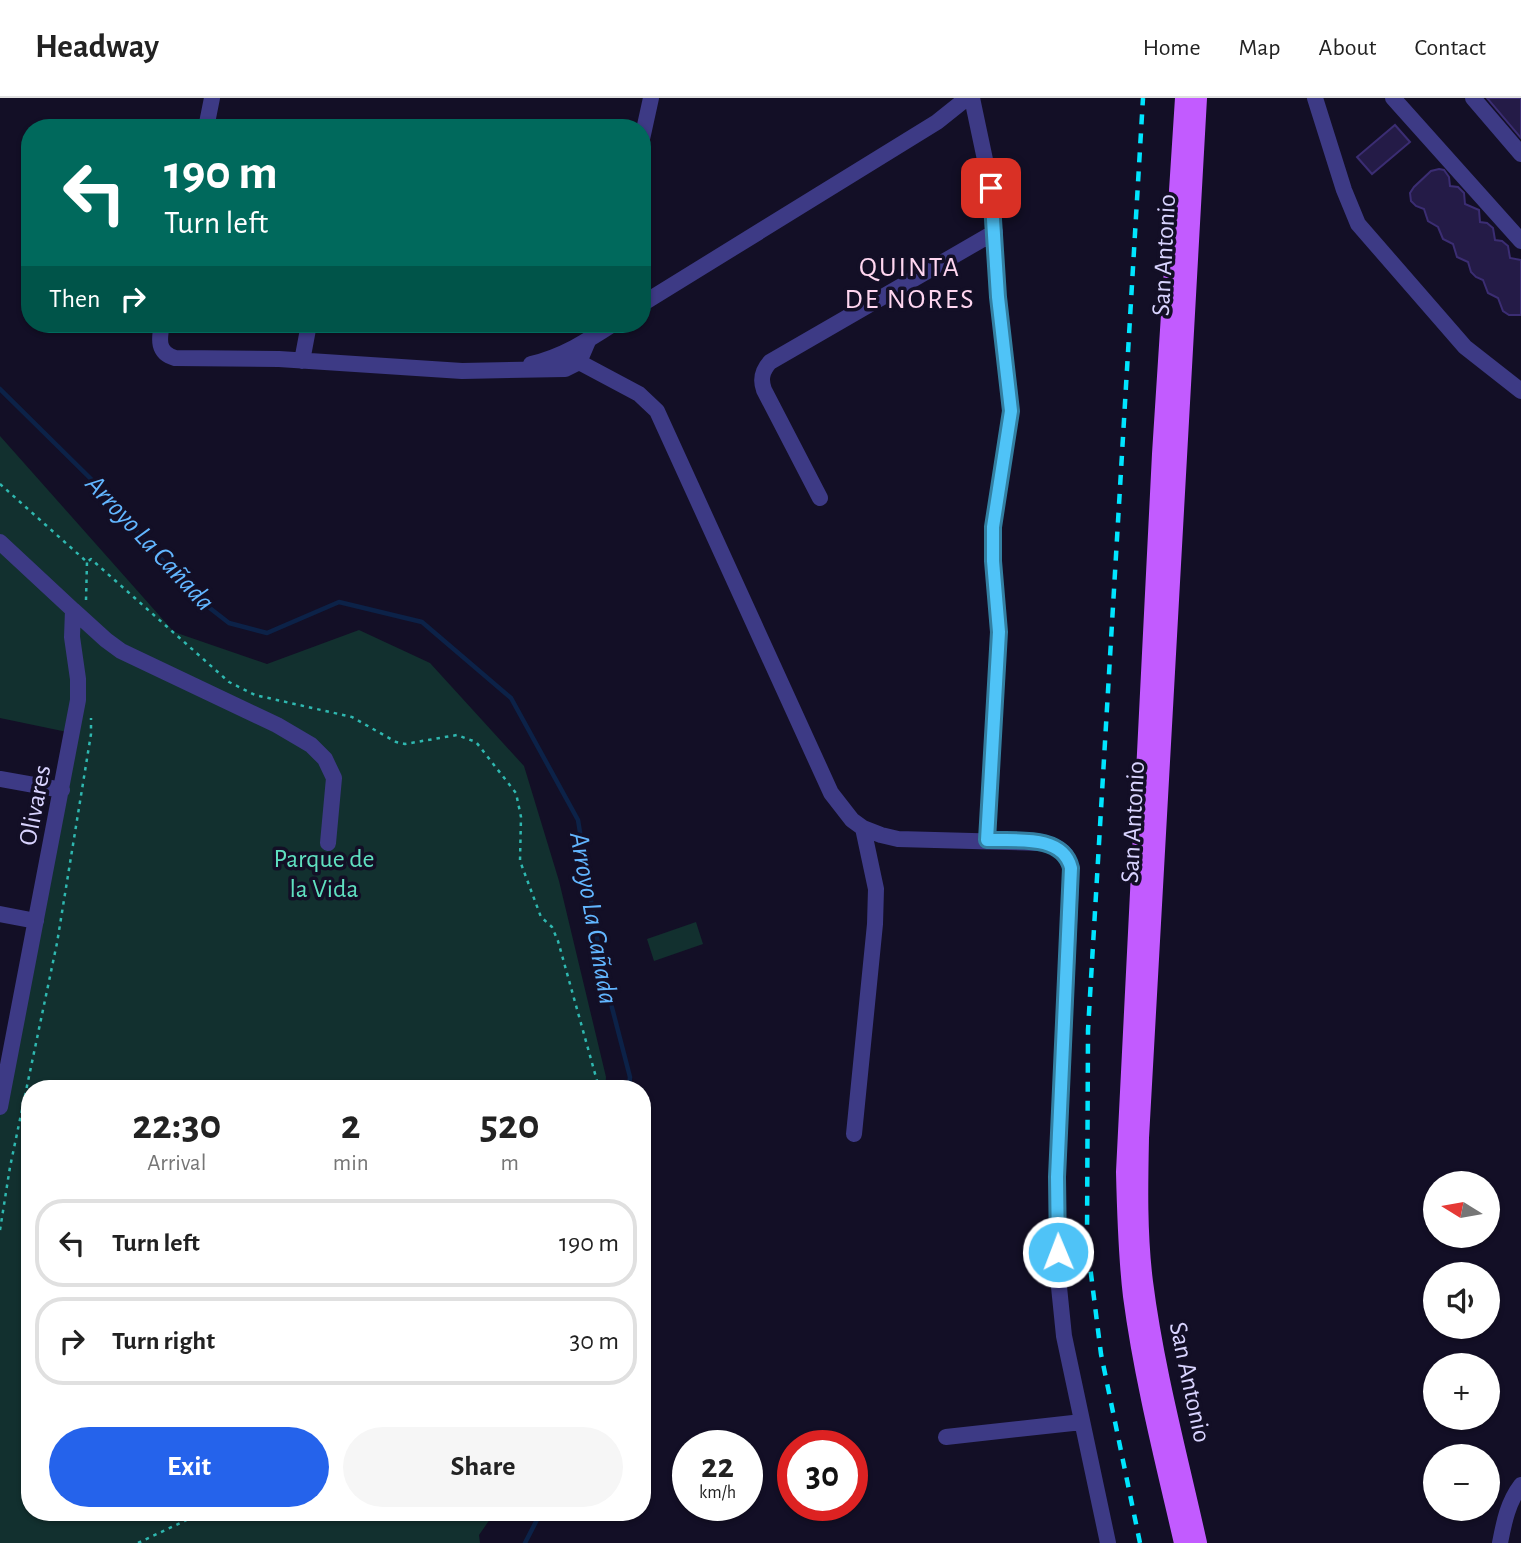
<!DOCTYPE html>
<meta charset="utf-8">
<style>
body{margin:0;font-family:"Alegreya Sans",sans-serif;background:#f6f6f6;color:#222;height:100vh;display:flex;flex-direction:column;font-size:26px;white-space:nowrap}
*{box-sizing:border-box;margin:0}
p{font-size:23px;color:#767676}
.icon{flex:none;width:38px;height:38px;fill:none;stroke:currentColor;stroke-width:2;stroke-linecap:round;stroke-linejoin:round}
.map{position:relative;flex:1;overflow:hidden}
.sheet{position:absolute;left:21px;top:982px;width:630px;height:441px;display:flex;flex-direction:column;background:#fff;border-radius:28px;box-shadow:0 2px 5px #0004}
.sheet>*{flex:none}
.top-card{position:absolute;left:21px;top:21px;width:630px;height:214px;border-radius:28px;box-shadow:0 2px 5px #0004;background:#00695c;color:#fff;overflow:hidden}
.needle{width:46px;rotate:281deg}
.buttons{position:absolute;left:1423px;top:1073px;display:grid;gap:14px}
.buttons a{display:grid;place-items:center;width:77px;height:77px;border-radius:50%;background:#fff;box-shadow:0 2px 5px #0004;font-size:35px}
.speed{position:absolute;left:672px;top:1332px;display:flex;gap:14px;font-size:35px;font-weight:700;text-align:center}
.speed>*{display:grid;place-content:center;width:91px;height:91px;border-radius:50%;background:#fff;box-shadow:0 2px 5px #0004;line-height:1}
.speed small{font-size:18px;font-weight:400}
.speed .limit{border:10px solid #d22;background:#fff;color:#111}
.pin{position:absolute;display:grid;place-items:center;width:60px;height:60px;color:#fff;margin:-30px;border-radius:14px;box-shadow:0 4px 10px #0006}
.me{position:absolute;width:77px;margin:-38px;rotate:359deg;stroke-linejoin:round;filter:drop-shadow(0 0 5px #0008)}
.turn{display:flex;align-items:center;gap:24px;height:147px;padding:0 28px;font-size:32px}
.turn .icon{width:91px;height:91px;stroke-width:2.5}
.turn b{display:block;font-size:49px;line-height:60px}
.then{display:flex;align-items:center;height:66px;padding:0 28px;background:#0003;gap:14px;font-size:26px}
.eta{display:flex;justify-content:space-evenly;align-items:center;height:119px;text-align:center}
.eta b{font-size:42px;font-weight:700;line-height:49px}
.cta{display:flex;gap:14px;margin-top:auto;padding:14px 28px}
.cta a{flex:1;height:80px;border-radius:42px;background:#2563eb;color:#fff;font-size:28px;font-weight:700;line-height:80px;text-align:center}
.cta a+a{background:#f6f6f6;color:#222}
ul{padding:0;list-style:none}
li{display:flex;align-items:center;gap:21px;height:88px;margin:0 14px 10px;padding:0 14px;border:4px solid #e0e0e0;border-radius:28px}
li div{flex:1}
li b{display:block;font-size:26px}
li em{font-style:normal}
header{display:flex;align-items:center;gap:42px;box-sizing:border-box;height:98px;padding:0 35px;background:#fff;border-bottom:2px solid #e0e0e0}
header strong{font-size:33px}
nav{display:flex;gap:38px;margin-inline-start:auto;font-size:24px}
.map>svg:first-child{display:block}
.green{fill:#12302f}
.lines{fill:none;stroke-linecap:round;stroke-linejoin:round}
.stream{stroke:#0c2248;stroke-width:4.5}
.building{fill:#241b47;stroke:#3b2d73;stroke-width:2}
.path{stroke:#2fb8b0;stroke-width:2.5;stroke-dasharray:3.5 5;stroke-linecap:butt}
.minor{stroke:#3d3a85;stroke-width:16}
.major{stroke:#c25bff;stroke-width:18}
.rail{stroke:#00e5ff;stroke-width:4.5;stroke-dasharray:10 9;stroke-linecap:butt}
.route-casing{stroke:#337fa1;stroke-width:18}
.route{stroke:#4fc3f7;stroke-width:12}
.labels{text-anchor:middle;stroke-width:7;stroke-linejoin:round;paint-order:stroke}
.street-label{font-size:26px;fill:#d9d4ff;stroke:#130f26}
.park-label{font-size:26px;fill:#5fe0c0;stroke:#130f26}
.neighbourhood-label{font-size:28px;letter-spacing:2px;fill:#ffd6f0;stroke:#130f26}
.water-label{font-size:28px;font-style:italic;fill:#62b6ff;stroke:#130f26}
</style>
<header>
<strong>Headway</strong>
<nav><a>Home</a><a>Map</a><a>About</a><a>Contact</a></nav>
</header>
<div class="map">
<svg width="1521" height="1445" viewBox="0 0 1521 1445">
<rect width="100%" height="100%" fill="#130f26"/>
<!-- green -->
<path class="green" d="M0,338L174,534L267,566L359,532L430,565L524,668L559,783L606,979L605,990H30V1414H495L479,1437L480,1445H0V1009L72,635L0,620Z
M696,824L703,846L654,863L647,841Z"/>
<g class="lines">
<!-- stream -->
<path class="stream" d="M0,291L90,380L193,497L229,525L267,535L339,504L422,524L511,600L578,722L602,871L630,979L629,990
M525,1445L541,1414"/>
</g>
<!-- building -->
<path class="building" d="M1487,0H1521V40Z
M1395,27L1410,44L1372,76L1357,59Z
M1439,71L1444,72L1449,79L1450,88L1458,89L1464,95L1465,106L1479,112L1480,124L1487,125L1493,130L1495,142L1502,143L1508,148L1510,160L1521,162V217H1509L1503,213L1498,200L1488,195L1483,182L1476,179L1471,174L1468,164L1457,159L1453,146L1443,141L1438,129L1428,123L1424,111L1416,108L1411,103L1410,95L1414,89L1431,73Z"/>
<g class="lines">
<!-- path -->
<path class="path" d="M0,386L87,464L91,461L229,584L255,597L352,619L396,644L405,646L457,637L476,644L516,695L521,719L520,763L541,819L552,829L558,843L599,990
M86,502L87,464
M0,1132L10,1069L57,845L91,636V620
M138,1445L195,1418L217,1414"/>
<!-- minor -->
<path class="minor" d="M972,0L991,90L998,199L1011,313L993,429V463L999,534L987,742
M1315,0L1344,92L1358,126L1465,249L1521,293
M1393,0L1521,143
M1473,0L1521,56
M206,30L212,0
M642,41L651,0
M642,206L937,24L967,0
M162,226C159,241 157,255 175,260L279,261L462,273L565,271L579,264L588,243
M302,263L309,226
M579,264L639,296L657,313L831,695L852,722L863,730L881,737L898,741L1045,745C1069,752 1071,762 1071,784L1057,1079L1058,1179L1064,1238L1108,1445
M531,266C562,259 587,243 613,226
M820,400L764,292C760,281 762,273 770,264L995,134
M0,444L73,512L72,539L78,581V602L0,1009
M73,512L106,542L121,553L277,627L311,647L325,661L334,680L328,745
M0,681L62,692
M0,816L36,823
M854,1036L875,826L876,791L863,730
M946,1339L1082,1324
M1500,1445C1504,1424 1508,1404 1521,1387"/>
<!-- major -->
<path class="major" d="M1183,1445C1164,1363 1143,1281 1132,1198C1127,1157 1126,1116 1125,1074L1161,356L1184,0
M1198,1445C1179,1359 1155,1271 1144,1184C1138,1136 1139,1087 1140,1040L1198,0"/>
<!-- rail -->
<path class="rail" d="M1140,1445L1101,1256L1087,1144L1088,932L1143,0"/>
</g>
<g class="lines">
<defs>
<path id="route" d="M991,90L998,199L1011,313L993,429V463L999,534L987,742C1015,743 1063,736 1071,770L1057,1079L1058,1154"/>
</defs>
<!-- route casing -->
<use href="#route" class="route-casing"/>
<!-- route -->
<use href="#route" class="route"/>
</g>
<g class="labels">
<!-- street labels -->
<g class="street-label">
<text transform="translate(1163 157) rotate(-87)" y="9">San Antonio</text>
<text transform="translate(34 707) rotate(-79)" y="9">Olivares</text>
<text transform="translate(1132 724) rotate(-87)" y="9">San Antonio</text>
<text transform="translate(1191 1284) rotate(78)" y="9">San Antonio</text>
</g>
<!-- park labels -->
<g class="park-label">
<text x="324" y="769">Parque de<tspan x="324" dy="30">la Vida</tspan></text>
</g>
<!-- neighbourhood labels -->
<g class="neighbourhood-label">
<text x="910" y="178">QUINTA<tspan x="910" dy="32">DE NORES</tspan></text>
</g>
<!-- water labels -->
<g class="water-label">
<text transform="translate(151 444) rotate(47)" y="10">Arroyo La Cañada</text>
<text transform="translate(595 820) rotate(80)" y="10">Arroyo La Cañada</text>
</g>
</g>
</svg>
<div class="buttons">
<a><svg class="needle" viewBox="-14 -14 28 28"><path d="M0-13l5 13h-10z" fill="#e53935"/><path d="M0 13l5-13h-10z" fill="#767676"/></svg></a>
<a><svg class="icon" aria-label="sound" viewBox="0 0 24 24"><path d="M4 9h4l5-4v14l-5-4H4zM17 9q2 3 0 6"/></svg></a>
<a>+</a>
<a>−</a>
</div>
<div class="speed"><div>22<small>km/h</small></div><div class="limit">30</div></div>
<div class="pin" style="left:991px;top:90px;background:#d93025"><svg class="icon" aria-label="arrive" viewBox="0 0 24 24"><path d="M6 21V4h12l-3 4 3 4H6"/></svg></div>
<svg class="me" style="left:1058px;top:1154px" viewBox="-20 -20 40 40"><circle r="17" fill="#4fc3f7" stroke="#fff" stroke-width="3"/><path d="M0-11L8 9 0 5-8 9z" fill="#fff"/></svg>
<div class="top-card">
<div class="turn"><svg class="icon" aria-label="left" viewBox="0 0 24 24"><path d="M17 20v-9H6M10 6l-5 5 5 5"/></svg><div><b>190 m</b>Turn left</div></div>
<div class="then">Then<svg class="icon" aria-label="right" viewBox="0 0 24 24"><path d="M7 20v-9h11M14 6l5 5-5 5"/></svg></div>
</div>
<section class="sheet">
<div class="eta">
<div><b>22:30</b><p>Arrival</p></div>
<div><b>2</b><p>min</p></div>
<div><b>520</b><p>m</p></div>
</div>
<ul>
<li><svg class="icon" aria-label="left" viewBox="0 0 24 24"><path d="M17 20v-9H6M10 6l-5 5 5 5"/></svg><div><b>Turn left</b></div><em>190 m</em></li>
<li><svg class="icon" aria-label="right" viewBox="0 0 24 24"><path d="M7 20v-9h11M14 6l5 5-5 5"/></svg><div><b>Turn right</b></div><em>30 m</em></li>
</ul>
<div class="cta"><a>Exit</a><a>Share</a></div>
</section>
</div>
